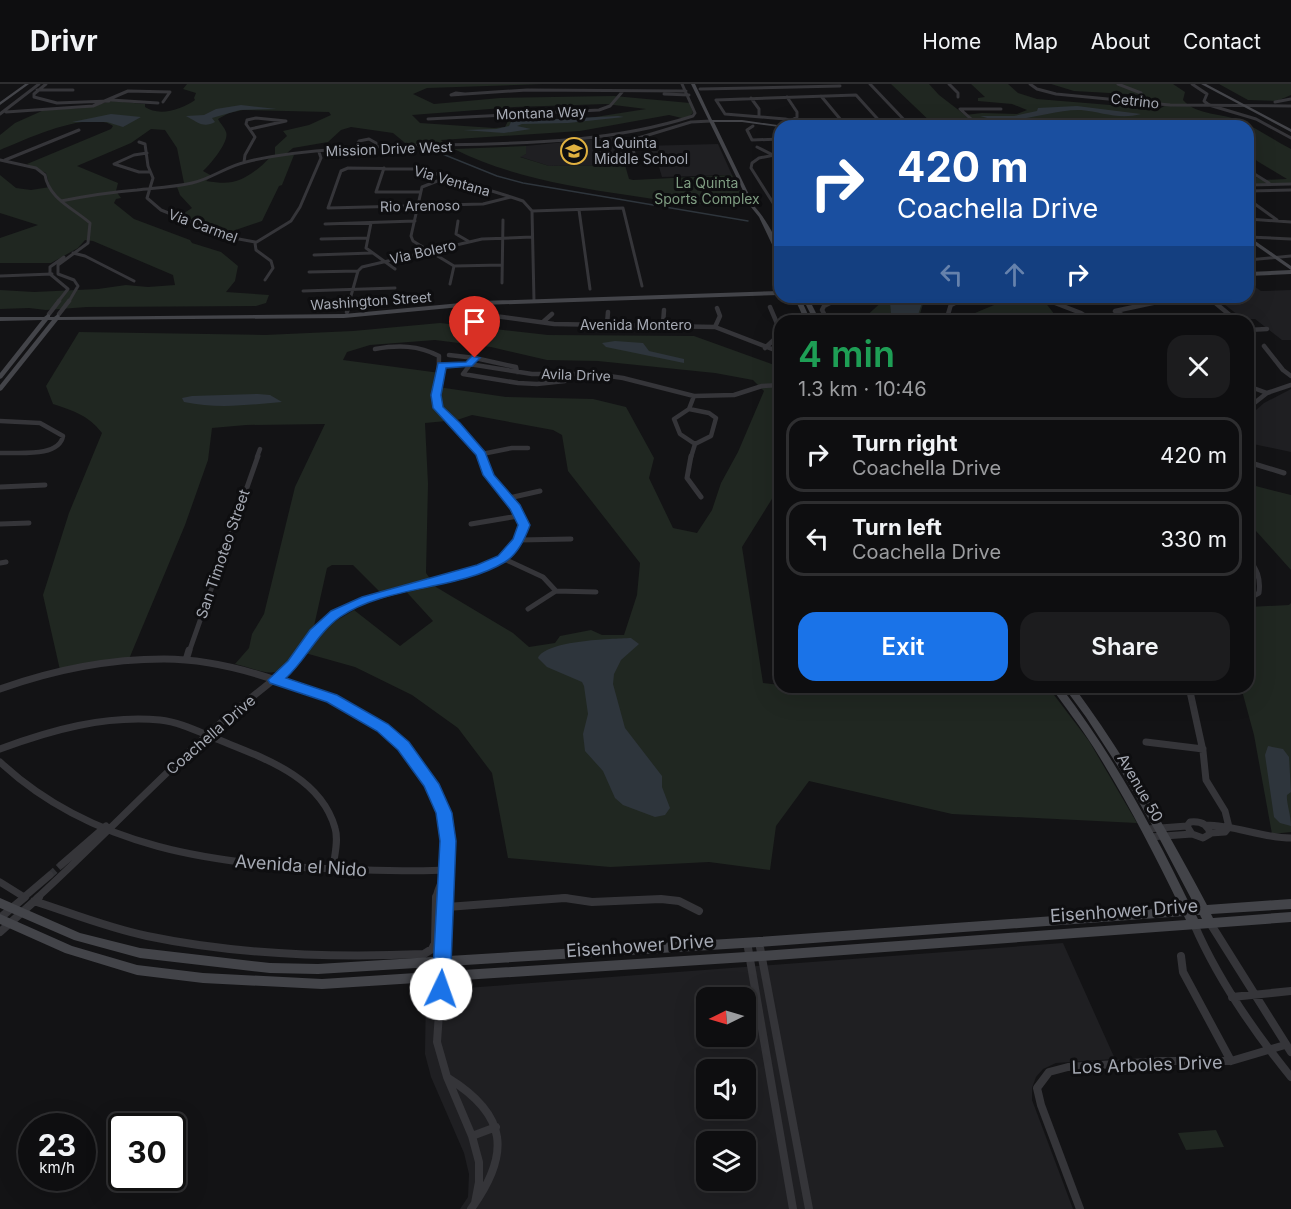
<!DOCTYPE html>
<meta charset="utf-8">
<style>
body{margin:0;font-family:Inter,sans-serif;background:#1c1c1e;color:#f1f3f6;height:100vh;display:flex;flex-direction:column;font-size:22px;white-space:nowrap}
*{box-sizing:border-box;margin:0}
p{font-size:20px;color:#9b9c9f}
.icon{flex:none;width:33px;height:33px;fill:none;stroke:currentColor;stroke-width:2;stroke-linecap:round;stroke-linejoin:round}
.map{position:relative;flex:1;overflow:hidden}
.side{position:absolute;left:774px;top:231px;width:480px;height:378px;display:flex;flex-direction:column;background:#0e0e10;border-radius:18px;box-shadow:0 6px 24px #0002,0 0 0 2px #2e2e30}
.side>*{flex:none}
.banner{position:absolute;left:774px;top:36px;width:480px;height:183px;border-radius:18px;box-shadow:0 6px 24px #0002,0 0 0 2px #2e2e30;background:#1a4fa0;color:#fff;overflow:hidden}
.needle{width:39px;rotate:265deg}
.buttons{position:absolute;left:696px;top:903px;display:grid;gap:12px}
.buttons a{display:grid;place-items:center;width:60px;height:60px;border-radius:12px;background:#0e0e10;box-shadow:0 6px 24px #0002,0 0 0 2px #2e2e30;font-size:30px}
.speed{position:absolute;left:18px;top:1029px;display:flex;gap:12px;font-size:30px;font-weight:700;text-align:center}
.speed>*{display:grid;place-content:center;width:78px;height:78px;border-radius:50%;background:#0e0e10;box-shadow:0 6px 24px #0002,0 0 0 2px #2e2e30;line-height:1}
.speed small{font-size:15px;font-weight:400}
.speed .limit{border:3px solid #111;border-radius:9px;background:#fff;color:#111}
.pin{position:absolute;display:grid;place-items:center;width:51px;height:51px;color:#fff;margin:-62px -26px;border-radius:50% 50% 50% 0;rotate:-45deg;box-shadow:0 0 6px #0007}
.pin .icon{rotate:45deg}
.me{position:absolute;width:66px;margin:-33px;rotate:3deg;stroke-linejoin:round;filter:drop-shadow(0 0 4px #0008)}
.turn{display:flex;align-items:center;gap:21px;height:126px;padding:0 24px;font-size:27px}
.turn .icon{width:78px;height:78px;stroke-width:2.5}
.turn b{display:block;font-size:42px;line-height:51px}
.lanes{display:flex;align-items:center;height:57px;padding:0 24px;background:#0003;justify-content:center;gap:30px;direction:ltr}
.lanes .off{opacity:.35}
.round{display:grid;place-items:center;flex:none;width:63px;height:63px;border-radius:18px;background:#1c1c1e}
.overview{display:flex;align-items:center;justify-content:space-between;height:102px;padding:0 24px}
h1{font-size:36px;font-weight:600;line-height:45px;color:#1e9e55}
.primary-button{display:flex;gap:12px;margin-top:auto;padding:12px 24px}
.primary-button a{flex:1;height:69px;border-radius:18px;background:#1a73e8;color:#fff;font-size:24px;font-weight:600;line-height:69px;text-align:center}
.primary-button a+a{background:#1c1c1e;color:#f1f3f6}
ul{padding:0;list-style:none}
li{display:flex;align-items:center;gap:18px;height:75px;margin:0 12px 9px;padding:0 12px;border:3px solid #2e2e30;border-radius:18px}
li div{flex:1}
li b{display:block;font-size:22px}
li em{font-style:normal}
header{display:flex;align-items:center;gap:36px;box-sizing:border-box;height:84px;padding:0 30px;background:#0e0e10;border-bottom:2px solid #2e2e30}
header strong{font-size:28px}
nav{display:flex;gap:33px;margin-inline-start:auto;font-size:21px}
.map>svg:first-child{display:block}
.built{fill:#1f1f22;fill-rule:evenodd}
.green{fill:#202721;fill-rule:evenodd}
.water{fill:#2e353c}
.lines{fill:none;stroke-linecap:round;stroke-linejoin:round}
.stream{stroke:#2e353c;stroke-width:1.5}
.street-tunnel{stroke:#303135;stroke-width:7;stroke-dasharray:7 4;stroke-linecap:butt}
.street-far4{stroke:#353539;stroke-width:3}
.street-far3{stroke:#353539;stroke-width:4.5}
.street-far2{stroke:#353539;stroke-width:5}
.street-far1{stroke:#353539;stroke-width:7}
.street{stroke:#353539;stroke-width:8}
.secondary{fill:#434449;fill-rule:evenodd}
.route{fill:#1a73e8;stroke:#114b97;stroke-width:1.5}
.labels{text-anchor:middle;stroke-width:6;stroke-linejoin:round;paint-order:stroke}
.far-street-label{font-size:14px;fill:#a6aab4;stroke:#0e0e10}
.far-poi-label{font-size:14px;fill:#a6aab4;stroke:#0e0e10;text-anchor:start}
.far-park-label{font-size:14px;fill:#7f9d82;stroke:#0e0e10}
.street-label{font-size:15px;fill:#a6aab4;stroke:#0e0e10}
.near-street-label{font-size:18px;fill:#a6aab4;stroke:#0e0e10}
</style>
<header>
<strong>Drivr</strong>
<nav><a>Home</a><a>Map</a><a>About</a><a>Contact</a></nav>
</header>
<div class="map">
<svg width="1291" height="1125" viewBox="0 0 1291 1125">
<rect width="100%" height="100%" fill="#131315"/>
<!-- built -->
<path class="built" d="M624,52L625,61L621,64L625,81L549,82L518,72L526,70V62Z
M718,60L732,91L662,93L656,73L645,72L642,62Z
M1248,198L1261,207L1291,206V256H1282L1255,235H1243L1215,213H1248Z
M1291,305V368L1248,359V333L1264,319Z
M1063,859L1115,975L1056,979L1043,985L1036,993L1032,1004V1016L1073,1125H460L468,1113L469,1090L464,1069L431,993L425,970L426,907ZM706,914H746V952H706ZM706,986H746V1024H706ZM706,1058H746V1096H706Z"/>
<!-- green -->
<path class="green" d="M187,0H543L427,4L413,10L434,20L500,14L614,12L690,19L693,29L686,35L669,31L580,47L441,56L447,62L410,63L393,49L351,43L341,46L328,58L293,64L287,69L294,71L282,101L279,102L262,137L224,150L181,131L192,124L180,111L177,103L184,99L177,64L165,46L151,45L131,59L77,82L118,99L116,107L121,114L116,115L114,119L134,135L190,156L192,159L221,168L238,182L235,197L226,208L269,211L266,219L256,222L87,223L46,226L29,224L0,225V206L34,208L98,205L126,201L148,203L175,201L173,191L93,157L85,156L78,164L51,179H0V154L38,141L0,129V91L16,104L31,106L50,103L46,89L27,80L111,45L113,42C90,25 24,56 0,66V51L15,39L44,26L84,24L112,17L145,20V23C159,33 183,25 195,16L194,14L196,9L183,5ZM606,20L646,25L589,34L514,36L508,37L505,43L494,44L420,39L412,31L515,23ZM243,26L329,28L331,31L309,41L283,47L287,52L275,63V71C268,74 266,78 260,83C240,99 231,101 206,97L212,92L203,87C210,81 230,57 226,48C225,44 220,39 218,35L229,29Z
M891,0H929L939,11L965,31L982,29L1017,30L1027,26L1012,20L978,17V14L985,13L971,0H1008L1018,9L1037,15L1159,25L1168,20L1148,17L1145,11L1074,7L1051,0H1173L1185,8L1183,16C1197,32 1223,29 1241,37C1258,45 1274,56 1291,65V99L1248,100V93H1256L1262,96L1287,95L1257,77L1248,66V42H1203L1161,37L1156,40V42H935Z
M1219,0H1291V11L1277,17L1248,16Z
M526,62V70L520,73L549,82L625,81L629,95L633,96L732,91L742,111V121C702,122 666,117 627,111C568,102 508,92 454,65Z
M887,213H925L918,237H861Z
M999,213H1041L1055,231L1053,237H976L975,229L1006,216Z
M440,239L548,251L694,252L780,283V402L742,463L763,599L823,606L1048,603L1089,657L1137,739L952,730L809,697L776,742L770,786L709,778L610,783L508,774L492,689L458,644L412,611L355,583L298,567C276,599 268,588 235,580L249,564L252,550L264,530L295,403L325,340L246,341L212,344L208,376L185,441L129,575L60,586L43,511L69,429L102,349C88,331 74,327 53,320L46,302L79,248L265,251L353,247ZM435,256L491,263L547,276L598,277L715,289L753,296L764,307L738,368L721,399L712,426L697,449L673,444L649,394L654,374L626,323L593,315L506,313L438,303L440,289L343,276L347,268L370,261ZM472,331L553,346L562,351L568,387L640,479L637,511L624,551H602L591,546L560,552L555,559L529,563L513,549L436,503L426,489L428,400L425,339L457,336ZM332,481H353L381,509L402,503L433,537L400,562L354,526L324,544L314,542L327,484Z
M1248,400L1291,411V486L1256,447L1248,443Z
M1291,519V748L1272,750L1254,651L1241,603H1248V523L1289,521Z
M1216,1046L1224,1063L1186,1066L1178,1049Z"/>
<!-- water -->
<path class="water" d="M241,21L277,25L240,26L212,34L215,38C203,45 196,37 186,32L204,31L216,25Z
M1077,22L1141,30C1119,36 1102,28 1081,26C1048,25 1015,44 980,32H1014L1037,27L1038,24Z
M111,30L141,33L123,43L107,38H72Z
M618,32L624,33L568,39L522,40L517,42L531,45L504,49L463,46L496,45L509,42L511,38L517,37Z
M901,213L923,216L916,237H886L891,229L890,218Z
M615,257L643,259L649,267L684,275V279L606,263L602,259Z
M258,310L270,311L282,318C249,321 217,325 184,318L182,314L192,312Z
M631,554L639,560L621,576L614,590L613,600L625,644L662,692V703L670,724L665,731L655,733L623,721L615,714L603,687L585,667L583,650L588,630L584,602L582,598L547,583L538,574C547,556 611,555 631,554Z
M1268,662L1283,665L1289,673L1291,708L1287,711C1286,718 1291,731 1291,742L1280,739L1274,733L1265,671Z"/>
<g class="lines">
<!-- stream -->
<path class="stream" d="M435,67L497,92L523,99L748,137"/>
<!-- street-tunnel -->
<path class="street-tunnel" d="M50,791L61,781"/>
<!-- street-far4 -->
<path class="street-far4" d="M46,0L34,10V13L57,19L109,17
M870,0L910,42
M949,0L958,9V13
M1030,0L1037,5L1056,10L1170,21L1291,22
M1118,0L1141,9L1144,17
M1192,0L1207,10L1204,17L1209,21L1256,35L1291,54
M700,5L840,2
M37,6H73
M456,9L465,10L451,11Z
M465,10L527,6L686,7
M664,10L689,11
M821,12L846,42
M787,13L797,28V33L792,36
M751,14L759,25V32
M111,16L158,19
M1275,18L1291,15
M6,28L93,22L128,7L170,8L163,18
M0,30L39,0
M428,35L599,26L610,22L623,7
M753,42L747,46L752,56L780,55
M817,42L785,35L725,30L716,16L856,11L884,42
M979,42L960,25H1001
M139,58L145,60L148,82L153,94L147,114L161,126L228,153L255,158
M757,63L773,71
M349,64H354L359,57L369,55L376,59V65
M147,69L134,71L114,80L139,88H149
M780,70L759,74L752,79L751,84L775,122L780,124
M0,76L36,84L45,91C49,115 73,124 90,139L88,159L58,181V190L74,196L78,202L68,219
M5,76L79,46
M636,76L631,59L635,55L691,38L711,37
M244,78L245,71L255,53L246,40L247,36L256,34L286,37L250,45
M348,84L421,85L511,113L483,120L328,124L341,87Z
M384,84L376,108H420
M1248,86L1269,99
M445,94L422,103L411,152L413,157L454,182L450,200
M1248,101L1291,100
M1248,107L1291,106
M511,113L523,117L532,127L534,217
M1248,115L1277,136
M61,117C86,112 112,108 137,106C155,104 174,103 192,99C211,95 227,82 246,78C277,70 310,67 341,65C459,56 579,69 693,32L695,29L682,0
M579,126L590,205
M532,127L623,124L642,202
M1248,135L1291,138
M458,137L456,150L468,157
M371,139L366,164L395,185
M325,140L415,137
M1248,153L1291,155
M321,155L368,154
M73,169L85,172L134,197
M314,171L372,169
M1248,176L1291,172
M454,182L502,181
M309,188L358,187
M0,192L52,190
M265,196L273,184L271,177L256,166L255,159L291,137L300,123L321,74L319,68
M502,199L503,136
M303,207L395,204
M950,213L951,219
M57,219L68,205L50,190V183L64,173
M349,219L358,187L362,183L482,155L532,153
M830,219L843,213
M956,219L970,213
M1154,219L1191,214L1216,219"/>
<!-- street-far3 -->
<path class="street-far3" d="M1213,217L1237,237
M482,219L480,227L487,231L554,240L715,243L780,268
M1055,219L1081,229L1093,237
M951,221L959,217
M347,228L350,217
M49,230L59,217
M59,230L69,217
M828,237L822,226L824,222L834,217
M946,237L952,217
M1133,237L1115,227L1162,217
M543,238L552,230
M607,240L608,228
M663,240L664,226
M715,243L720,232L717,224
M1248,246L1267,245
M1264,262L1283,286L1291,292
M765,264L779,251V244L770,223
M375,265C398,261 418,261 439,272L438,324L457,341L483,373
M449,271L475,274
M441,281L469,280L532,290H595L623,294L694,312L734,311L762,302L780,301
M517,288L516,283L475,274L463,290L518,299L537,300L565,297L566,289
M1248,302L1267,309
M694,312L689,325L674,335L680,350L695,360
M1248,324L1267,309L1291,301
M689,325L709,329L716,334L711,352L695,360L691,373
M0,337L40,339L63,352C59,374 17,368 0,369
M482,370L512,364H528
M257,373L260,365"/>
<!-- street-far2 -->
<path class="street-far2" d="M691,372L687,394L701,413
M1248,378L1284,389
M0,403L45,401
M509,414L540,407
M0,440L29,439
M471,440L518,432
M519,456L571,455
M502,474L543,493L556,507L528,525
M1248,474C1257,485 1261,494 1259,509L1248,515
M0,479L6,478
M556,507L596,508
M189,568L258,372
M301,568L314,549L335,530L367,516L482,484L502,474L519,456L524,441L509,414L489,391L483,372"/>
<!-- street-far1 -->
<path class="street-far1" d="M186,576L189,566
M1189,603L1203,667L1206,696L1225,727L1229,743
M0,605C53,586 108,575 164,575C206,575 245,585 284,599C300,604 316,608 331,614C382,636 434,679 446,735C449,751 451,770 447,785C444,796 438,801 436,814
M1146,658L1203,665
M0,665C51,646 105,631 160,636C178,638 195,646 212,653C257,672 320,690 335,744C339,757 334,772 333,785
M0,678C92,764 216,781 337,785C374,786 410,788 447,786V814
M1190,738C1200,737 1208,740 1210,750L1203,754L1192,750L1187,742Z
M1206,741C1235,741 1262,754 1291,754
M1147,745L1187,742
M1211,749L1225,748L1229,743
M1150,753L1192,750
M61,781L106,742
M0,798L24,813
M23,814L50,791
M37,814C94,762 148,705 205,653C233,627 264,604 293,580L302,566
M562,814H567"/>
<!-- street -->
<path class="street" d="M447,813L437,958L447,993L472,1052L479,1078V1098L475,1119
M34,817C71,829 108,844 147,852C238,871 331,874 424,870L432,865L435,859L436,813
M447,823L565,814L592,818L661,815L679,817L699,827
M0,834L25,813
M1210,839L1291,968
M1194,840C1218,896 1252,945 1291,993
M0,848L39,813
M747,858L793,1125
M759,858L809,1125
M1181,872L1183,888L1231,977
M1232,913L1291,907
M448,994C508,1031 511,1070 471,1125
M472,1052L496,1043
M1080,1125L1041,1021L1037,1004L1049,988L1068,983L1162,977H1231L1285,961"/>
<!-- secondary -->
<path class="secondary" d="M25,0H29L0,21V18Z
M691,0H695L712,36H742L784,42L780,43L742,38H714L755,123C765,134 780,158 780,173L777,171L759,133L751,123Z
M1201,0H1206L1291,45V48Z
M1248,152L1291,182V186L1248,156Z
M1291,186V190L1248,192V188Z
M780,207V211L482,221L344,234L58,236L2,306L0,307V301L52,236H48L2,294L0,295V289L42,236L0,237V233H44L48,230L50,231V233H54L58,230L60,233L344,230L482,217Z
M794,213H800L811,237H805Z
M802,213H808L820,237H814Z
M1051,603H1061C1113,671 1154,746 1191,823L1195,822L1156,748L1123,690L1086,633L1064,603H1074C1125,672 1167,746 1207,821L1291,815V825L1211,830L1213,834L1291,828V838L762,877L322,905L203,899L137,891L65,869L0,840V830L72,862L137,881L203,889L322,895L762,867L1186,836L1184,832L759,863L318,890L270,889L140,874L74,856L0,824V814L80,849L140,864L270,879L318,880L759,853L1180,823C1154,769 1126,715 1094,664C1081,643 1065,623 1051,603ZM1196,831H1200L1202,835H1198Z"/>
</g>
<!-- route -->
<path class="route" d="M472,272L480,274L472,282L446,284L441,311L443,323L460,339L485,368L494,391L520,421L530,441C525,455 518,470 505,478C457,507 386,501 340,533C317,549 306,576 286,594L337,611L388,640L409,658L439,700L452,729L456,757L450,905L448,911L441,913L435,911L432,905L440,757L436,729L424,702L398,666L377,647L327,618L270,599L268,596L288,577L310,546L331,527L362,513L477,481L498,472L513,455L518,441L510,425L483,391L476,371L433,324L431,311L438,279L466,278Z"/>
<!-- icons -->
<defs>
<symbol id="school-ring" viewBox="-11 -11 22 22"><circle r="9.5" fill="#0e0e10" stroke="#e0b140" stroke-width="1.5"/><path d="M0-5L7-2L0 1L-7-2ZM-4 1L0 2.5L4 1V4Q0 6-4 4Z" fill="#e0b140"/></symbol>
</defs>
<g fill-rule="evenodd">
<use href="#school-ring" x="559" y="52" width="30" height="30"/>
</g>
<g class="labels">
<!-- far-street labels -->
<g class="far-street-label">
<text transform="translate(1135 17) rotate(6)" y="5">Cetrino</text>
<text transform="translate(541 29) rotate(-2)" y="5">Montana Way</text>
<text transform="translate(389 65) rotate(-2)" y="5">Mission Drive West</text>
<text transform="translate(452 97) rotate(16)" y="5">Via Ventana</text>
<text transform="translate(420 122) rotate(-1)" y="5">Rio Arenoso</text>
<text transform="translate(203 142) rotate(20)" y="5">Via Carmel</text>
<text transform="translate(423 168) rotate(-13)" y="5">Via Bolero</text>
<text transform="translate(371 217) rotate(-4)" y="5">Washington Street</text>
<text x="636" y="246">Avenida Montero</text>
<text transform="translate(576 291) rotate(2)" y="5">Avila Drive</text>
</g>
<!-- far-poi labels -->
<g class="far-poi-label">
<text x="594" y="64">La Quinta<tspan x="594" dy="16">Middle School</tspan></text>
</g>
<!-- far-park labels -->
<g class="far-park-label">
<text x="707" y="104">La Quinta<tspan x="707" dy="16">Sports Complex</tspan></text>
</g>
<!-- street labels -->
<g class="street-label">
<text transform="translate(223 470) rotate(-71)" y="5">San Timoteo Street</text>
<text transform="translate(211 651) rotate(-41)" y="5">Coachella Drive</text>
<text transform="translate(1140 704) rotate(60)" y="5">Avenue 50</text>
</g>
<!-- near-street labels -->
<g class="near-street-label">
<text transform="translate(301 782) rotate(4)" y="6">Avenida el Nido</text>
<text transform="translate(1124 827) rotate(-4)" y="6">Eisenhower Drive</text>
<text transform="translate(640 862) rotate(-4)" y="6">Eisenhower Drive</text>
<text transform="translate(1147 981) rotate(-2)" y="6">Los Arboles Drive</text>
</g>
</g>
</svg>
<div class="buttons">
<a><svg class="needle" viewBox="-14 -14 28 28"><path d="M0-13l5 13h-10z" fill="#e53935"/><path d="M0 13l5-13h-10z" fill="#9b9c9f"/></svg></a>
<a><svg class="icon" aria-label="sound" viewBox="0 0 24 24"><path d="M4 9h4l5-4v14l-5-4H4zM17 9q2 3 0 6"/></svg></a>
<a><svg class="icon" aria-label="layers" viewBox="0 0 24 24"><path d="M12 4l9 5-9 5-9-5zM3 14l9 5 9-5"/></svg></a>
</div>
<div class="speed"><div>23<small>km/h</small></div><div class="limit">30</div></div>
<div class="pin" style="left:475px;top:274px;background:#d93025"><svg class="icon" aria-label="arrive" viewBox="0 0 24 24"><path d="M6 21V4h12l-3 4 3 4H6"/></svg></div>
<svg class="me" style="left:441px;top:905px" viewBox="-20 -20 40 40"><circle r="19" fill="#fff"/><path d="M0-13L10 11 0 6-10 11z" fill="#1a73e8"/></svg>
<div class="banner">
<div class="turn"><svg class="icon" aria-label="right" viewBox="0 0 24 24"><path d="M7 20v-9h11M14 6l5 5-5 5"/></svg><div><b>420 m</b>Coachella Drive</div></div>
<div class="lanes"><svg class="icon off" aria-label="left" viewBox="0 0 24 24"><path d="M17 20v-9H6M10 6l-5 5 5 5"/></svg><svg class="icon off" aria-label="ahead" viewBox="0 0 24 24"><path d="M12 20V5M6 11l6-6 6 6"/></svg><svg class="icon" aria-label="right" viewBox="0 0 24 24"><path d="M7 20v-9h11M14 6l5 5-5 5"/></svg></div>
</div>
<section class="side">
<div class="overview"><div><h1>4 min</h1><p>1.3 km · 10:46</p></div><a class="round"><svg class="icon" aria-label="close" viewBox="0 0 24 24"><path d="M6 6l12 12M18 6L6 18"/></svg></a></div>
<ul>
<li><svg class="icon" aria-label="right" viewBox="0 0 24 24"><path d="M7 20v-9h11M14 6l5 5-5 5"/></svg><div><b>Turn right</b><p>Coachella Drive</p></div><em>420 m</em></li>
<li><svg class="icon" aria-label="left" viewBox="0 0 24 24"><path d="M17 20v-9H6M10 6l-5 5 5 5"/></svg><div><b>Turn left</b><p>Coachella Drive</p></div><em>330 m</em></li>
</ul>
<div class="primary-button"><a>Exit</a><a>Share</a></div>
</section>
</div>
